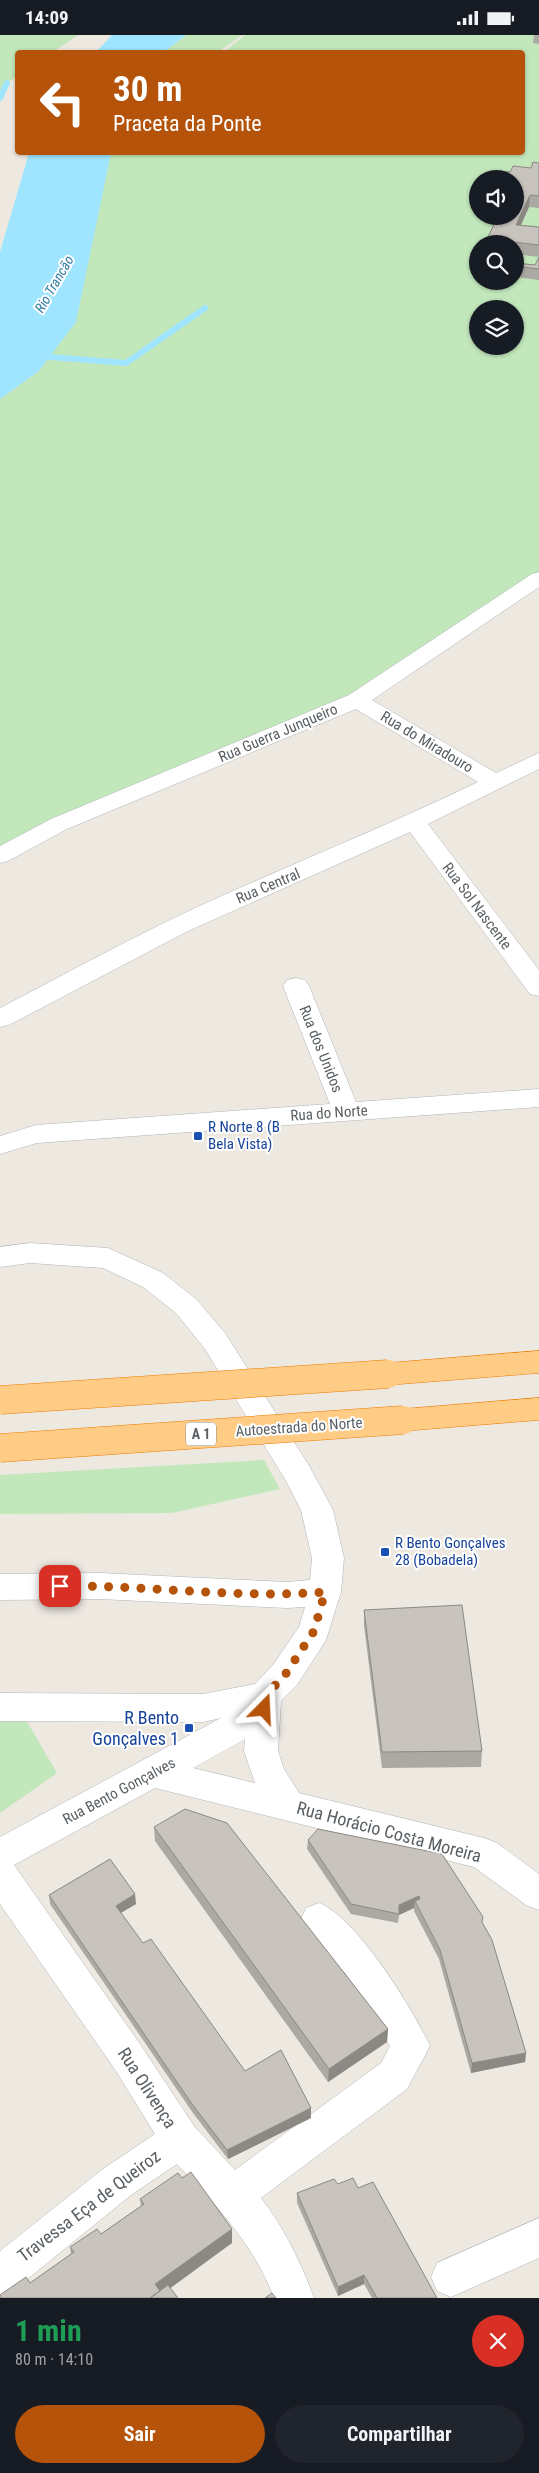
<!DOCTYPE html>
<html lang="pt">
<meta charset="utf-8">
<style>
body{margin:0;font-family:"Roboto Condensed",sans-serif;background:#20242c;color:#f1f3f6;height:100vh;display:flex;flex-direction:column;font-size:19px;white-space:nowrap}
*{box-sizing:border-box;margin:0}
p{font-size:16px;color:#9ea1a6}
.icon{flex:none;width:28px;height:28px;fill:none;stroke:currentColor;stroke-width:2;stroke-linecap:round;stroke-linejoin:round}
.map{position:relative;height:2263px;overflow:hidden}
.details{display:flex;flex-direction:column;background:#171b24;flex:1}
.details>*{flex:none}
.hud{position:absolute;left:15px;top:15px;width:510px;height:105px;border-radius:5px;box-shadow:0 1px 4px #0004;background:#b45309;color:#fff;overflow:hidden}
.buttons{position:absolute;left:469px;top:135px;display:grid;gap:10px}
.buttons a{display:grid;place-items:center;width:55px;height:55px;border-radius:50%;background:#171b24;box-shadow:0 1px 4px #0004;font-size:25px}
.pin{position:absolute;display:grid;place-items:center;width:42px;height:42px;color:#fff;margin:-21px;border-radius:10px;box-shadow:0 2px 8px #0006}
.me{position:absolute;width:55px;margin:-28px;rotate:21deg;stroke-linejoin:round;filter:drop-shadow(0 0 4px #0008)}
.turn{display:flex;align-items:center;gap:18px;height:105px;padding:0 15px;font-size:22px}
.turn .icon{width:65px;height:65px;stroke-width:2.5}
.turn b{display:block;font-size:35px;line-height:42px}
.round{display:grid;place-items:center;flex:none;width:52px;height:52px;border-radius:26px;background:#20242c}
.headline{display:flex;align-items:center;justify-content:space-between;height:85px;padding:0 15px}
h1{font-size:30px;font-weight:700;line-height:38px;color:#1e9e55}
.button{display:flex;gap:10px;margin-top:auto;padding:10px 15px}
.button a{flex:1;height:58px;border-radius:30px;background:#b45309;color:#fff;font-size:20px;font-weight:700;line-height:58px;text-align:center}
.button a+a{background:#20242c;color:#f1f3f6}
.status{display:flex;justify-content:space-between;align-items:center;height:35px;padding:0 25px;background:#171b24;direction:ltr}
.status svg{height:14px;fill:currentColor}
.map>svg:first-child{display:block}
.green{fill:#c2e7bb;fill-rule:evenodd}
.water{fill:#9fe5ff}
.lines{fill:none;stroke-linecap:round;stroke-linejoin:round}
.stream{stroke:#9fe5ff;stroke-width:6}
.minor-casing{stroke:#b1b5b9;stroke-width:1}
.highway-casing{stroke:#ee7c00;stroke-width:1}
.minor{fill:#fff;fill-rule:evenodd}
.highway{fill:#ffcc86;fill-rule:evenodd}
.highway-bridge-casing{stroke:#ee7c00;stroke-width:29;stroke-linecap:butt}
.highway-bridge{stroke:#ffcc86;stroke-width:28}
.wall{fill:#aca8a3}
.shaded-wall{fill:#8c8884}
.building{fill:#c8c3bd;stroke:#8c8884}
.route{stroke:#b45309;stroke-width:9;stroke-dasharray:0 16.2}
.transit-dot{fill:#1a4fb4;stroke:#fff;stroke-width:2}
.labels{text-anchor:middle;stroke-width:4;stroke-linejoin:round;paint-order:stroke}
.far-water-label{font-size:14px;font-style:italic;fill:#327da5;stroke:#fff}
.shield{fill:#fff;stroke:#8b8f92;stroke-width:1}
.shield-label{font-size:14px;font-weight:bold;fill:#595f63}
.street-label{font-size:15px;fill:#595f63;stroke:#fff}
.transit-label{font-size:15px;fill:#164399;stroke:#fff;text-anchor:start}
.near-transit-label{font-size:18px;fill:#164399;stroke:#fff;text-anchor:end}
.near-street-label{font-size:18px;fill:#595f63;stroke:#fff}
</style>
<div class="status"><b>14:09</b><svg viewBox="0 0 49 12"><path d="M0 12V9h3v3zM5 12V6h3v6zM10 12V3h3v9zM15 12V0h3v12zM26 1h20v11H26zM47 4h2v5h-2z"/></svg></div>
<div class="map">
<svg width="539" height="2263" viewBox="0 0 539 2263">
<rect width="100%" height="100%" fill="#ede8e0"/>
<!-- green -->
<path class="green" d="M0,0H78L53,17L18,18L17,41L7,48L0,63Z
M186,0H242L218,17H164Z
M245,0H539V544L357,665L0,821V364L39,336L101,161L111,118H522V18L224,17ZM478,144H515V181H478ZM478,209H515V246H478ZM478,274H515V311H478Z
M264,1425L280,1454L172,1478L0,1479V1440Z
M0,1680H23L57,1738L0,1778Z"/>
<!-- water -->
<path class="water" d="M112,0H186L164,17H96Z
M29,118H111L76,287L39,336L0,364V217Z"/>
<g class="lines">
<!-- stream -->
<path class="stream" d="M0,63L7,48
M50,322L126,328L205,273"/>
<defs>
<path id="minor" d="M539,537V552L372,665L496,738L539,718V734L428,789L539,935V961L530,959L410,797L188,896L9,990L0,992V973C65,939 129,904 195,873C289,830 385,792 478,747L356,674L67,794L8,826L0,828V811L51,784L349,660L532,539Z
M296,943L305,945L309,951L356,1067L539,1054V1072L37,1108L0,1119V1101L36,1090L330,1069L283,951L287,945Z
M30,1208L108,1213L163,1238L196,1264L225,1298L308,1429L333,1475L344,1523L341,1557L326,1605L297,1650L281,1666L278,1716L284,1734L299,1758L484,1803L497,1808L539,1839V1875L526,1870L474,1832L155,1753L14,1830L140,2009L194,2091L235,2135L381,2028L390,2011L346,1939L306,1895L301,1884L306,1873L319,1868C356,1882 413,1974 430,2011L407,2054L261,2163C285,2194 300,2226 314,2263H274C254,2209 216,2170 177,2129L131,2160L14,2255L0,2261V2216L103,2134L155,2099L114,2033L0,1869V1802L221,1683L203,1687L0,1686V1658L203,1659L255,1649L273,1630L299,1592L305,1572L287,1573L100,1564L0,1565V1539L100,1538L287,1547L310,1545L312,1523L301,1475L285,1444L205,1314L176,1278L143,1252L103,1233L30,1228L0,1232V1212ZM245,1704L244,1716L255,1748L193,1733Z
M539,2183V2223L451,2262L437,2256L431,2242L437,2228Z"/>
<path id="highway" d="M539,1316V1338L388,1350L377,1347L373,1339L377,1331L388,1328Z
M539,1363V1385L403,1396L392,1393L388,1385L392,1377L403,1374Z"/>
</defs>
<!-- minor casing -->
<use href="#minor" class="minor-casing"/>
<!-- highway casing -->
<use href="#highway" class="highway-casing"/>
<!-- minor -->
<use href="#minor" class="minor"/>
<!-- highway -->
<use href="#highway" class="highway"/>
<defs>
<path id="highway-bridge" d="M0,1365L388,1339
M0,1413L403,1385"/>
</defs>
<!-- highway-bridge casing -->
<use href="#highway-bridge" class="highway-bridge-casing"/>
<!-- highway-bridge -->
<use href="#highway-bridge" class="highway-bridge"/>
</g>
<!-- wall -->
<path class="wall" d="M534,0H539V9L533,8Z
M539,128V173L529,172L521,190L539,192V222L515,219V209H487V204L515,181L510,137L531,133Z
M539,222V245L515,242V228L535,230Z
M364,1575L482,1716L481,1732L382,1733L364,1591Z
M154,1792L388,1994L387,2007L328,2047L155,1806Z
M308,1805L482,1888L526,2018L525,2027L471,2038L439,1924L414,1876V1873L399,1880L398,1888L351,1879L307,1814Z
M49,1860L136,1869L121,1878L143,1908L245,2036L311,2073V2083L228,2124L193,2078L50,1869Z
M182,2143L232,2194V2208L30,2248L71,2219L70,2212L101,2199L141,2171L140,2164Z
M338,2149L358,2153L437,2263H372L364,2249L338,2261L297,2168V2158Z"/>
<!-- shaded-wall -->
<path class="shaded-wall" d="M530,160L529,172L516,201V190Z
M135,1859L136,1869L117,1880L116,1871Z
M419,1861L418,1871L415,1866L414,1873L399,1880V1870Z
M388,1994L387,2007L328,2047L329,2034Z
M526,2018L525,2027L471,2038L472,2028Z
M311,2073V2083L228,2124L227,2115Z
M232,2194V2208L161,2260L155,2249Z
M364,2240V2249L338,2261V2252Z"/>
<!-- building -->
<path class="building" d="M533,127L539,128V161L530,160L516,190L539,192V210L487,204L498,181H515V144H495L499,136L510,137L513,131L531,133Z
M539,222V234L515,231V228L535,230Z
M462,1570L482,1716L382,1717L364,1575Z
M185,1774L227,1788L388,1994L329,2034L154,1792Z
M318,1794L442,1819L483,1882L482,1887L492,1905L526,2018L472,2028L440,1915L415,1866L420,1864L419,1861L399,1870V1879L351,1869L308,1805Z
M110,1824L135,1859L116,1871L143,1908L151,1904L245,2036L281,2015L311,2073L227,2115L192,2069L49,1860Z
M191,2137L232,2194L155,2249L160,2256L150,2263H0V2260L26,2242L30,2248L74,2217L70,2212L97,2194L101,2199L144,2169L140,2164L178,2138L182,2143Z
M353,2143L358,2153L373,2147L437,2263H377L364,2240L338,2252L297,2158L334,2144L338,2149Z
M168,2250L178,2263H150Z
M272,2258L276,2263H265Z"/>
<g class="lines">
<!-- route -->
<path class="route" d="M60,1551C148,1550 237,1564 325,1557L314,1596L285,1640L265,1661L264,1674"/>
</g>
<!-- markers -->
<g class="transit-dot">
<rect x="193" y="1096" width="10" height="10" rx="2.5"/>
<rect x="380" y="1512" width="10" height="10" rx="2.5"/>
<rect x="184" y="1688" width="10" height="10" rx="2.5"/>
</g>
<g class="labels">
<!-- far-water labels -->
<g class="far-water-label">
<text transform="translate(54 249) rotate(-60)" y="5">Rio Trancão</text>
</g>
<!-- shield labels -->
<rect class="shield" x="186" y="1387.5" width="30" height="23" rx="4"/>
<g class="shield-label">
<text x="201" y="1404">A 1</text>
</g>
<!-- street labels -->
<g class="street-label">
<text transform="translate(278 698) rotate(-23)" y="5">Rua Guerra Junqueiro</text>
<text transform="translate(427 707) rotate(31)" y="5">Rua do Miradouro</text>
<text transform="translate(268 851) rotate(-23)" y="5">Rua Central</text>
<text transform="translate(477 871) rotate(53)" y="5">Rua Sol Nascente</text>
<text transform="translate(321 1014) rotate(68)" y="5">Rua dos Unidos</text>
<text transform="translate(329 1078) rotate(-4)" y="5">Rua do Norte</text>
<text transform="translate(299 1392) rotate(-4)" y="5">Autoestrada do Norte</text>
<text transform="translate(119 1756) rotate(-28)" y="5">Rua Bento Gonçalves</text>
</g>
<!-- transit labels -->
<g class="transit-label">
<text x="208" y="1097">R Norte 8 (B<tspan x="208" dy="17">Bela Vista)</tspan></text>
<text x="395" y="1513">R Bento Gonçalves<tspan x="395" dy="17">28 (Bobadela)</tspan></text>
</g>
<!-- near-transit labels -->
<g class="near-transit-label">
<text x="179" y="1689">R Bento<tspan x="179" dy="21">Gonçalves 1</tspan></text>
</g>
<!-- near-street labels -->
<g class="near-street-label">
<text transform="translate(389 1797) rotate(15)" y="6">Rua Horácio Costa Moreira</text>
<text transform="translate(147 2053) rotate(57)" y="6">Rua Olivença</text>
<text transform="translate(89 2171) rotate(-37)" y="6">Travessa Eça de Queiroz</text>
</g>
</g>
</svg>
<div class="buttons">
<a><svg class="icon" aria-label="sound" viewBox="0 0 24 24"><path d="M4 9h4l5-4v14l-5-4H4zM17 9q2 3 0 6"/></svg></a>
<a><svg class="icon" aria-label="search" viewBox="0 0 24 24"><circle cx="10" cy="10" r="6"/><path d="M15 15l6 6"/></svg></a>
<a><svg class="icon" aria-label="layers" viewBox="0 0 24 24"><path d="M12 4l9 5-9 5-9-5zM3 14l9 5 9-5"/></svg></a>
</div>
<div class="pin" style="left:60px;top:1551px;background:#d93025"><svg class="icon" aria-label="arrive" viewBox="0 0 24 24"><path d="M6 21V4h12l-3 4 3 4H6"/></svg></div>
<svg class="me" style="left:264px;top:1674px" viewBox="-20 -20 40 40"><path d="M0-17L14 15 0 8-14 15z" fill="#b45309" stroke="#fff" stroke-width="4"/></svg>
<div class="hud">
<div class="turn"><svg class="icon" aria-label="left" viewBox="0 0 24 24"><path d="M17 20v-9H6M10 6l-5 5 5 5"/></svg><div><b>30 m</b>Praceta da Ponte</div></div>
</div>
</div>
<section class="details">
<div class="headline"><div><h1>1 min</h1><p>80 m · 14:10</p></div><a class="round" style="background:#d93025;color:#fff"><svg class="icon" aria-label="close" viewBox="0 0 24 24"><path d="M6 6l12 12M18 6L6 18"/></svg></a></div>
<div class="button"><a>Sair</a><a>Compartilhar</a></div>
</section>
